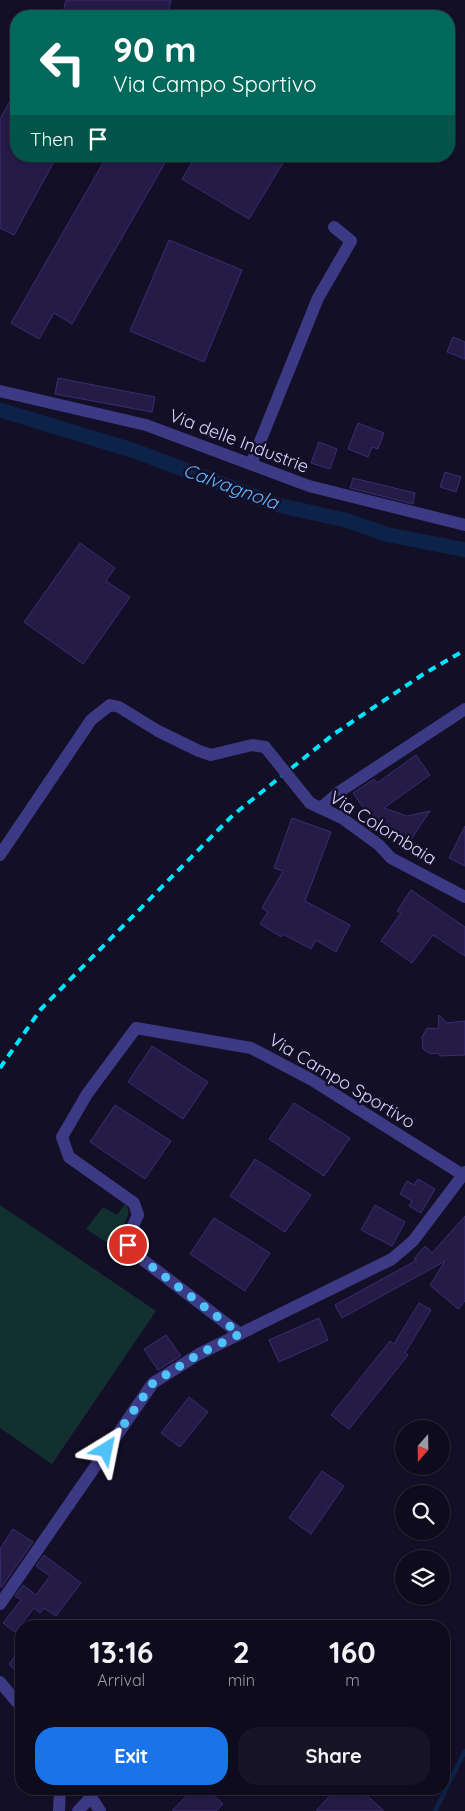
<!DOCTYPE html>
<style>
body{margin:0;font-family:Quicksand,sans-serif;background:#171425;color:#f1f3f6;height:100vh;display:flex;flex-direction:column;font-size:19px;white-space:nowrap}
*{box-sizing:border-box;margin:0}
p{font-size:16px;color:#9b9ba3}
.icon{flex:none;width:28px;height:28px;fill:none;stroke:currentColor;stroke-width:2;stroke-linecap:round;stroke-linejoin:round}
.map{position:relative;flex:1;overflow:hidden}
.drawer{position:absolute;left:15px;top:1620px;width:435px;height:175px;display:flex;flex-direction:column;background:#0e0b1c;border-radius:20px;box-shadow:0 1px 4px #0004,0 0 0 1px #2e2b3b}
.drawer>*{flex:none}
.guide{position:absolute;left:10px;top:10px;width:445px;height:152px;border-radius:20px;box-shadow:0 1px 4px #0004,0 0 0 1px #2e2b3b;background:#00695c;color:#fff;overflow:hidden}
.needle{width:32px;rotate:200deg}
.buttons{position:absolute;left:395px;top:1420px;display:grid;gap:10px}
.buttons a{display:grid;place-items:center;width:55px;height:55px;border-radius:50%;background:#0e0b1c;box-shadow:0 1px 4px #0004,0 0 0 1px #2e2b3b;font-size:25px}
.pin{position:absolute;display:grid;place-items:center;width:42px;height:42px;color:#fff;margin:-21px;border:2px solid #fff;border-radius:50%;box-shadow:0 1px 5px #0007}
.me{position:absolute;width:55px;margin:-28px;rotate:35deg;stroke-linejoin:round;filter:drop-shadow(0 0 4px #0008)}
.turn{display:flex;align-items:center;gap:18px;height:105px;padding:0 20px;font-size:22px}
.turn .icon{width:65px;height:65px;stroke-width:2.5}
.turn b{display:block;font-size:35px;line-height:42px}
.then{display:flex;align-items:center;height:48px;padding:0 20px;background:#0003;gap:10px;font-size:19px}
.eta{display:flex;justify-content:space-evenly;align-items:center;height:85px;text-align:center}
.eta b{font-size:30px;font-weight:800;line-height:35px}
.action{display:flex;gap:10px;margin-top:auto;padding:10px 20px}
.action a{flex:1;height:58px;border-radius:20px;background:#1a73e8;color:#fff;font-size:20px;font-weight:800;line-height:58px;text-align:center}
.action a+a{background:#171425;color:#f1f3f6}
.map>svg:first-child{display:block}
.green{fill:#12302f}
.lines{fill:none;stroke-linecap:round;stroke-linejoin:round}
.stream{stroke:#0c2248;stroke-width:4.5}
.canal{stroke:#0c2248;stroke-width:15}
.building{fill:#241b47;stroke:#3b2d73}
.minor{stroke:#3d3a85;stroke-width:12}
.rail{stroke:#00e5ff;stroke-width:4;stroke-dasharray:8 6;stroke-linecap:butt}
.minor-bridge{stroke:#3d3a85;stroke-width:12}
.route{stroke:#4fc3f7;stroke-width:9;stroke-dasharray:0 16.2}
.labels{text-anchor:middle;stroke-width:5;stroke-linejoin:round;paint-order:stroke}
.street-label{font-size:18px;fill:#d9d4ff;stroke:#130f26}
.water-label{font-size:19px;font-style:italic;fill:#62b6ff;stroke:#130f26}
</style>
<div class="map">
<svg width="465" height="1811" viewBox="0 0 465 1811">
<rect width="100%" height="100%" fill="#130f26"/>
<!-- green -->
<path class="green" d="M125,1204C134,1213 123,1222 121,1231C119,1239 121,1246 123,1253L86,1229L103,1207L117,1215Z
M0,1205L156,1311L52,1464L0,1428Z"/>
<g class="lines">
<!-- stream -->
<path class="stream" d="M435,1811L465,1751"/>
<!-- canal -->
<path class="canal" d="M0,410L135,451L278,505L349,521L385,534L465,550"/>
</g>
<!-- building -->
<path class="building" d="M66,0H171L167,16H62Z
M16,90V156H57L14,235L0,228V119Z
M107,156H169L72,324L54,313L39,339L11,323Z
M196,156H287L249,219L182,179Z
M169,240L242,270L204,362L130,331Z
M453,337L465,342V359L447,352Z
M58,378L155,397L152,412L55,394Z
M358,423L384,433L378,449L372,447L368,457L348,449Z
M319,442L337,449L330,469L311,463Z
M445,472L461,477L456,492L440,487Z
M353,478L415,493L413,504L350,488Z
M80,543L115,568L106,581L130,597L83,664L24,622Z
M416,755L430,775L384,808L407,816L430,811L408,844L371,819L353,793L374,779L377,783Z
M292,818L331,832L305,901L350,925L336,952L316,940L311,949L283,934L281,937L260,924L268,912L262,908L283,871L274,868Z
M465,826V866L449,858Z
M411,890L465,927V956L433,935L412,963L381,941L401,913L397,911Z
M439,1015L447,1023L465,1021V1055L440,1056L438,1053L431,1054L423,1049L422,1037L427,1028L438,1029Z
M152,1046L208,1082L183,1119L128,1082Z
M294,1103L350,1138L324,1176L269,1139Z
M115,1105L171,1141L145,1179L90,1142Z
M255,1159L311,1195L285,1232L230,1196Z
M418,1179L435,1189L421,1213L409,1206L412,1201L400,1194L407,1181L414,1185Z
M375,1205L405,1222L392,1246L361,1230Z
M465,1216V1301L458,1309L430,1285L445,1261L342,1318L335,1305L417,1260L414,1259L425,1246L432,1253Z
M214,1218L270,1253L245,1291L190,1254Z
M419,1303L431,1310L405,1353L408,1355L349,1429L331,1415L390,1341L394,1344Z
M319,1318L328,1340L279,1362L269,1340Z
M166,1335L181,1356L158,1370L144,1349Z
M189,1397L208,1412L180,1447L161,1433Z
M322,1471L344,1486L311,1534L289,1518Z
M13,1529L33,1542L1,1588L0,1549Z
M44,1555L81,1583L56,1616L44,1608L40,1613L34,1608L15,1632L3,1623L21,1600L15,1596L23,1585L36,1595L50,1576L36,1566Z
M21,1648V1677L9,1664Z
M193,1789H207L223,1804L216,1811H172Z
M336,1789H360L384,1811H316Z"/>
<g class="lines">
<!-- minor -->
<path class="minor" d="M0,391L146,425L309,486L465,525
M251,464L318,298L351,241L334,227
M310,803L342,818L379,845L391,858L465,897
M321,808L339,792L465,709
M0,855L91,720L110,705L119,707L158,731L199,751L211,755L252,745L265,747
M240,1334L134,1253L128,1245L130,1232L138,1215L134,1203L69,1157L62,1137L87,1094L136,1028L251,1048L312,1080L463,1175
M0,1604L153,1383L199,1354L392,1259L413,1241L465,1172
M0,1682L21,1707
M86,1789L100,1811
M59,1811L60,1789
M78,1811L92,1796"/>
<!-- rail -->
<path class="rail" d="M0,1068L41,1009L233,815L334,734L425,673L465,650"/>
<!-- minor-bridge -->
<path class="minor-bridge" d="M265,747L310,803"/>
</g>
<g class="lines">
<!-- route -->
<path class="route" d="M106,1450L153,1383L199,1354L240,1334L134,1253L128,1245"/>
</g>
<g class="labels">
<!-- street labels -->
<g class="street-label">
<text transform="translate(239 441) rotate(21)" y="6">Via delle Industrie</text>
<text transform="translate(383 828) rotate(32)" y="6">Via Colombaia</text>
<text transform="translate(342 1081) rotate(31)" y="6">Via Campo Sportivo</text>
</g>
<!-- water labels -->
<g class="water-label">
<text transform="translate(231 486) rotate(20)" y="7">Calvagnola</text>
</g>
</g>
</svg>
<div class="buttons">
<a><svg class="needle" viewBox="-14 -14 28 28"><path d="M0-13l5 13h-10z" fill="#e53935"/><path d="M0 13l5-13h-10z" fill="#9b9ba3"/></svg></a>
<a><svg class="icon" aria-label="search" viewBox="0 0 24 24"><circle cx="10" cy="10" r="6"/><path d="M15 15l6 6"/></svg></a>
<a><svg class="icon" aria-label="layers" viewBox="0 0 24 24"><path d="M12 4l9 5-9 5-9-5zM3 14l9 5 9-5"/></svg></a>
</div>
<div class="pin" style="left:128px;top:1245px;background:#d93025"><svg class="icon" aria-label="arrive" viewBox="0 0 24 24"><path d="M6 21V4h12l-3 4 3 4H6"/></svg></div>
<svg class="me" style="left:106px;top:1450px" viewBox="-20 -20 40 40"><path d="M0-17L14 15 0 8-14 15z" fill="#4fc3f7" stroke="#fff" stroke-width="4"/></svg>
<div class="guide">
<div class="turn"><svg class="icon" aria-label="left" viewBox="0 0 24 24"><path d="M17 20v-9H6M10 6l-5 5 5 5"/></svg><div><b>90 m</b>Via Campo Sportivo</div></div>
<div class="then">Then<svg class="icon" aria-label="arrive" viewBox="0 0 24 24"><path d="M6 21V4h12l-3 4 3 4H6"/></svg></div>
</div>
<section class="drawer">
<div class="eta">
<div><b>13:16</b><p>Arrival</p></div>
<div><b>2</b><p>min</p></div>
<div><b>160</b><p>m</p></div>
</div>
<div class="action"><a>Exit</a><a>Share</a></div>
</section>
</div>
